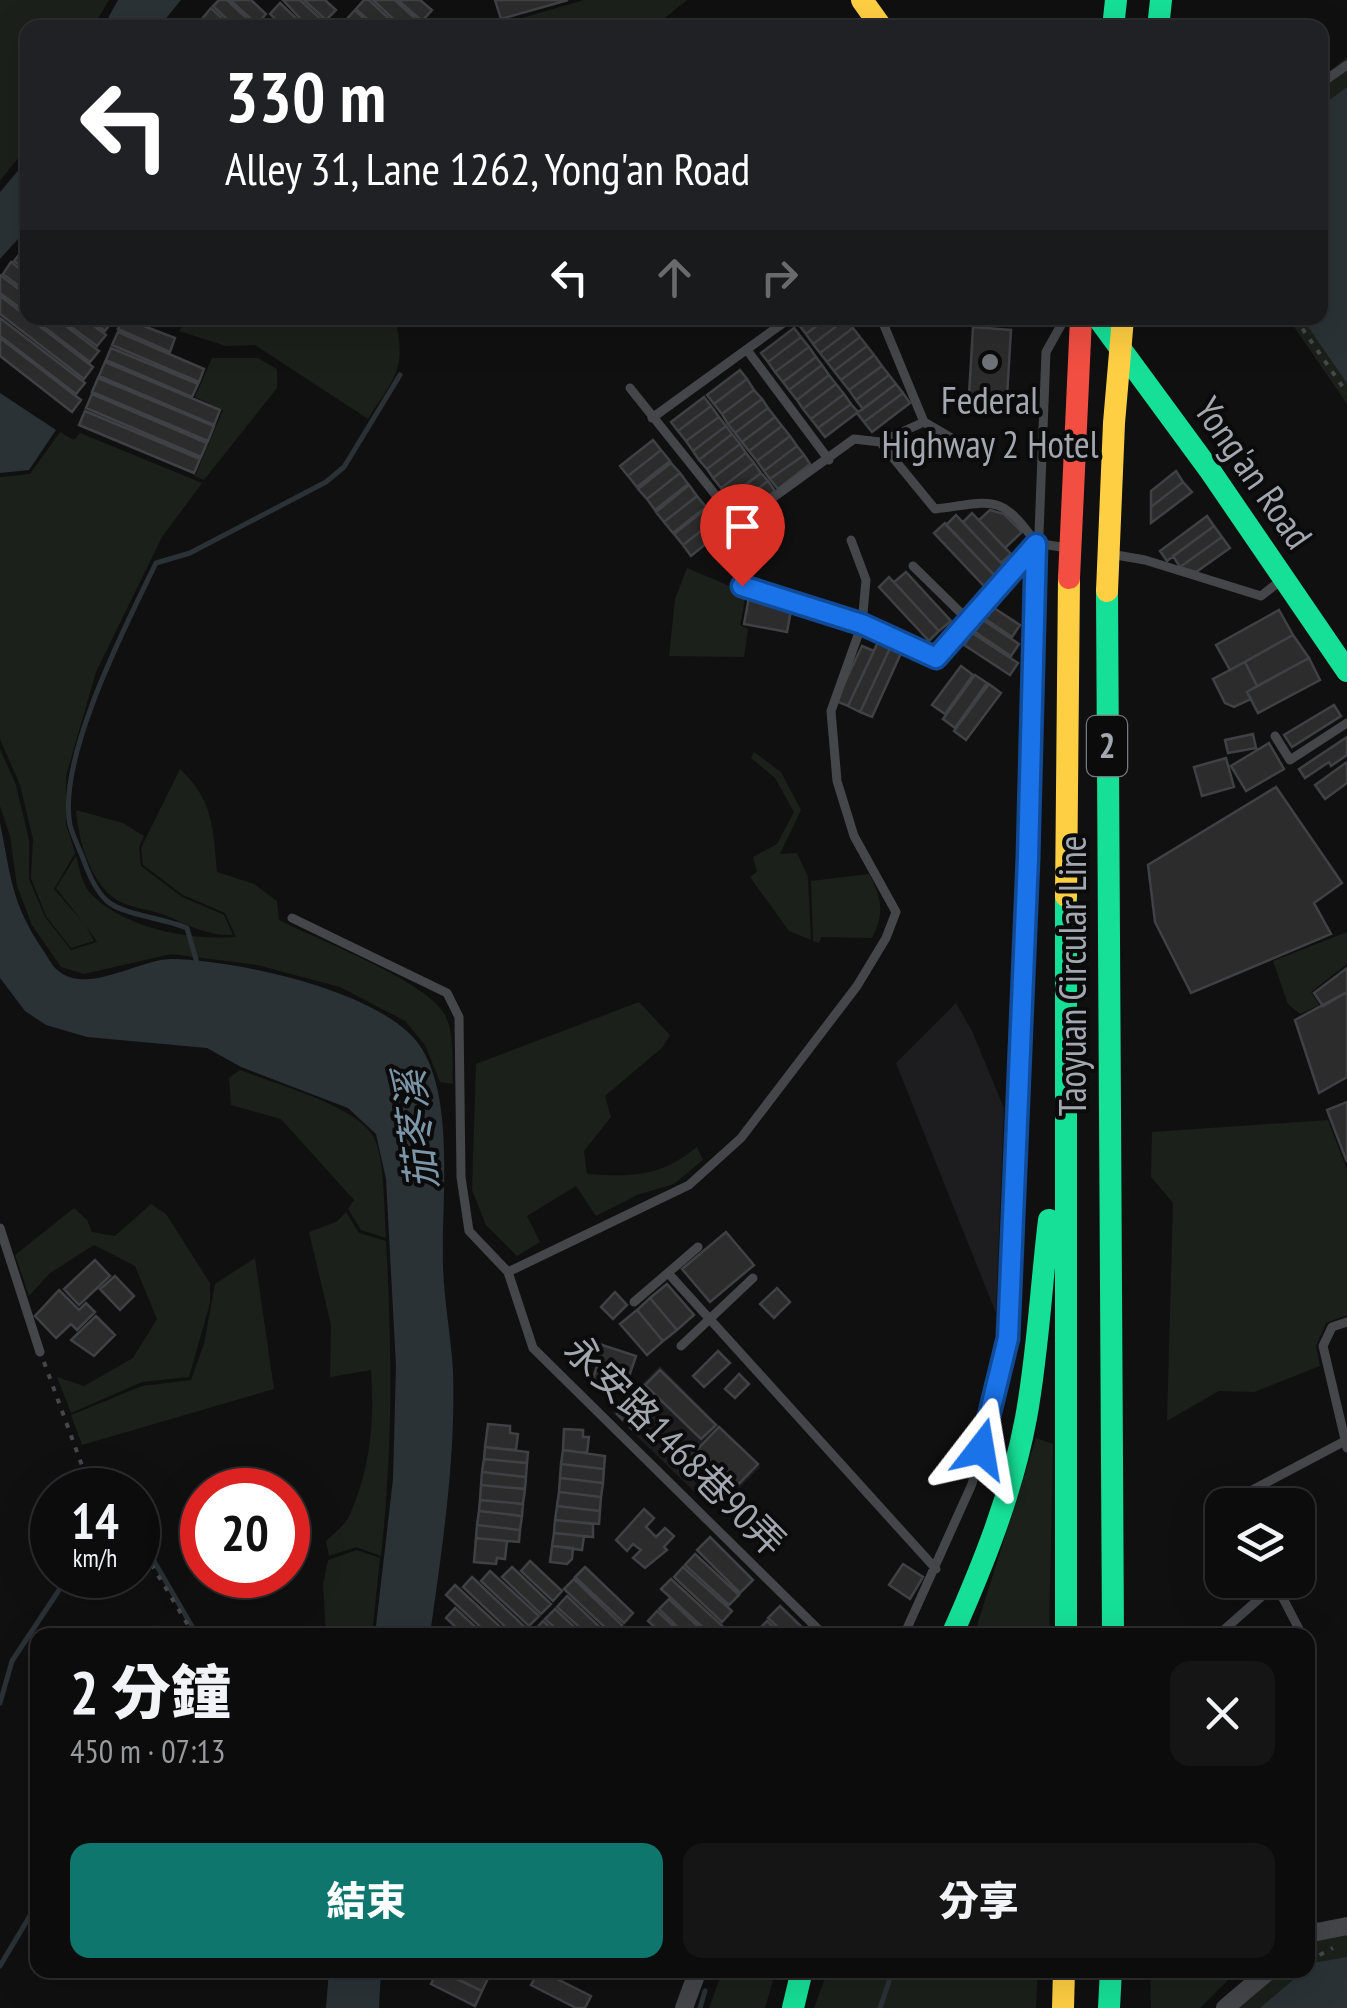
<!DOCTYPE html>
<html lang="zh-TW">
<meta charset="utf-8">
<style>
body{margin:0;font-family:"PT Sans Narrow","Noto Sans TC",sans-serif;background:#151516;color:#f1f3f6;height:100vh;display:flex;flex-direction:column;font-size:38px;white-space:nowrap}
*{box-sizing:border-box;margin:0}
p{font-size:32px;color:#9a9b9d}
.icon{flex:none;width:55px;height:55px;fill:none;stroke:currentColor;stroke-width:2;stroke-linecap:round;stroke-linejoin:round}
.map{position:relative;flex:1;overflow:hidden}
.details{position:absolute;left:30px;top:1628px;width:1285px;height:350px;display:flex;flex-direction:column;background:#0c0c0d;border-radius:20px;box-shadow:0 10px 40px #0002,0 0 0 2px #2c2c2e}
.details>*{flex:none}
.hud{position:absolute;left:20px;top:20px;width:1308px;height:305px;border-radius:20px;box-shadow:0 10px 40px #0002,0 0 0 2px #2c2c2e;background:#202124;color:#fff;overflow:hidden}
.buttons{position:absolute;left:1205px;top:1488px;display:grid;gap:20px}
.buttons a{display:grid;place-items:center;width:110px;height:110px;border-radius:20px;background:#0c0c0d;box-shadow:0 10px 40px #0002,0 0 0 2px #2c2c2e;font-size:50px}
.speed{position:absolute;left:30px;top:1468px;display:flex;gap:20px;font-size:50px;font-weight:700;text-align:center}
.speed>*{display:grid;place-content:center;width:130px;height:130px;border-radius:50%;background:#0c0c0d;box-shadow:0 10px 40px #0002,0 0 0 2px #2c2c2e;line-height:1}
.speed small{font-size:25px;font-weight:400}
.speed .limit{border:15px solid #d22;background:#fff;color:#111}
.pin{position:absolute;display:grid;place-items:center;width:85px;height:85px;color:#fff;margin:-102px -42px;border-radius:50% 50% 50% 0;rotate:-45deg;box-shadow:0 0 10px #0007}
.pin .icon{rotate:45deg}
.me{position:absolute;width:110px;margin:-55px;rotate:14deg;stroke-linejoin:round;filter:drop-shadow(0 0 8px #0008)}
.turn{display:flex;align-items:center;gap:35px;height:210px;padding:0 40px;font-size:45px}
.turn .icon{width:130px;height:130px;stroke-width:2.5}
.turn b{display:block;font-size:70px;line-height:85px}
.lanes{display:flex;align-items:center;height:95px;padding:0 40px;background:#0003;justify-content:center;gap:50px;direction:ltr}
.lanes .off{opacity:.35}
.round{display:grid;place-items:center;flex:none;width:105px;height:105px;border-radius:20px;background:#151516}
.headline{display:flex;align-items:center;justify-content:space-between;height:170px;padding:0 40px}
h1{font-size:60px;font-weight:800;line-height:75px}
.primary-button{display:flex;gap:20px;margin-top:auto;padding:20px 40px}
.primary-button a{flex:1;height:115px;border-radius:20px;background:#0f766e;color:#fff;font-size:40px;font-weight:800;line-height:115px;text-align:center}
.primary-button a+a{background:#151516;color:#f1f3f6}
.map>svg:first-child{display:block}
.built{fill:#1d1d1f}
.green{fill:#1b201b}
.water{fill:#2a3236}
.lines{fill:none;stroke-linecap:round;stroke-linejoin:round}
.stream{stroke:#2a3236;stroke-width:5}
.building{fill:#2c2c2d;stroke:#404144;stroke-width:2.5}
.path{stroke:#46474a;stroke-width:4;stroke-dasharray:5 8;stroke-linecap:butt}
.lane{stroke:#444649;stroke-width:9}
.street{stroke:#444649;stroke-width:18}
.fast{stroke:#16e098;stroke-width:22}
.slow{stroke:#ffcf43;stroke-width:22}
.jam{stroke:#f24e42;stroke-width:22}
.route-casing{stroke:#114b97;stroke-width:25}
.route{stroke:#1a73e8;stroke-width:18}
.poi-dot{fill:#6f7278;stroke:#0b0b0c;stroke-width:4}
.labels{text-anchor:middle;stroke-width:8;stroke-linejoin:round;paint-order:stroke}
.shield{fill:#0b0b0c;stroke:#75787f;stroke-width:2.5}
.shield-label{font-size:35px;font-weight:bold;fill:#a2a7b0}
.poi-label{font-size:38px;fill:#a2a7b0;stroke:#0b0b0c}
.street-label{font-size:38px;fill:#a2a7b0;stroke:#0b0b0c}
.water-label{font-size:40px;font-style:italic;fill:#7c96a8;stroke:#0b0b0c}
</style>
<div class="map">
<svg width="1347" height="2008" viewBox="0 0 1347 2008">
<rect width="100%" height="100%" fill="#101011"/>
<!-- built -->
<path class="built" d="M956,1003L972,1031L1004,1108L996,1313L896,1063Z
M660,1366L760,1467L730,1497L721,1489L707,1504L613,1413Z"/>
<!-- green -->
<path class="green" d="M0,0H109L93,27L28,28L27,147L0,181Z
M584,0H687L654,27H491Z
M1347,57V404L1288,318H1320V79Z
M190,318H395C407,370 395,376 368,419L255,345L226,346L179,331Z
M212,358H258L277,369V388L204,480L195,476L223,410L195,397Z
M60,432L74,440L80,433L202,483L162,537L96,672L66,776V824L75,853L54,889L82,921L56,888L76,856C79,867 82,884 90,893C123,928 190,941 236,937L225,913L183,895L143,865L141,848L180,769C214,801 213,829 217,872L254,884L277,901L279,920C316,939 429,982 445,1015C455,1035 452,1062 453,1084L440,1082L425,1045L405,1021L340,987L257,965L171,954L84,974L61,967L32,925L17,886L10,836L0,806V749L16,785L29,840V879L45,917L71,950L97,942L86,926L94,941L71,948L46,916L31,878L33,839L20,785L0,739V477L30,474Z
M687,568L746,593L740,625L748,629L744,657L669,656L675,599Z
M754,752L781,772L801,810L780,854L797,853L808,877L811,940L789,931L750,877L757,872L753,857L777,844L794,812L775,778L751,758Z
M76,810L123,823L144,836L139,847L141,866L182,897L224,915L233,935C208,936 190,926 167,916C153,910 137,909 123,903C92,890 78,840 76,810Z
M869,874C882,899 885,913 872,938L821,937L819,943L813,941L811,881Z
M1347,932V964L1311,992L1319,1005L1300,1014L1288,1004L1273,961Z
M639,1002L670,1035L663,1047L605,1096L611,1117L584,1151L587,1174C633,1177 660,1177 697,1147L703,1160L674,1184L637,1195L596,1216L576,1186L527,1216L540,1242L517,1256L486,1225L472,1190L476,1064Z
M240,1070C273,1083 357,1106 373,1136C385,1155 384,1214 386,1238L361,1230L348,1209L354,1200L281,1119L231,1105L229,1078Z
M1328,1120L1347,1170V1315L1326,1323L1316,1346L1320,1366L1254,1392L1219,1391L1167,1421L1173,1203L1151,1177L1152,1132Z
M151,1204L166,1214L210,1283V1303L189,1377L142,1382L71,1413L57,1377L84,1386L133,1358L157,1319L135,1266L94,1245L50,1273L29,1296L15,1255L74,1208L87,1220L92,1232L115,1236Z
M346,1212L359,1233L386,1241C392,1351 393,1446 381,1556L356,1547L329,1556L326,1541C333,1534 343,1527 348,1518C370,1474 375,1419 371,1370L330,1377L331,1325L309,1232L336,1222Z
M255,1258L274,1389L82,1445L71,1415L142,1386L191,1380L204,1344L215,1284Z
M1036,1438L1053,1444L1049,1635H974Z
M357,1550L380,1558L372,1635H326L323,1585L328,1560Z
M1347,1933V2008H1235L1278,1970H1308V1947L1318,1939Z
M723,1970H776L765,2008H709Z
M828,1970H1038L1036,2008H814Z
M1150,1970H1238L1200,2008H1151Z"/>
<!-- water -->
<path class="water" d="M118,0H181L159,27H103Z
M1347,87V383L1302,318H1320V107Z
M27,160V229L0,259V192Z
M0,393L56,430L29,470L0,473Z
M0,823C11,876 11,903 43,950C47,956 51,964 56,969C86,997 138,959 172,959C236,960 388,992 422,1049C455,1102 441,1204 443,1265C444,1301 451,1336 453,1371C456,1460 442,1548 430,1635H375L393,1479L396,1366L386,1179L376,1134L348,1108L241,1067L207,1048L87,1037L46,1025L25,1011L0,978Z
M1347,1957V2008H1260L1313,1963Z
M329,1970H381L379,2008H326Z"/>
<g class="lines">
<!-- stream -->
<path class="stream" d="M197,963L187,928C164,918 123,915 107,901C96,891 89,875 84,861C80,850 73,837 70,825C57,758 126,625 156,563L190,553L326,482L344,467L400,375
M138,1539L144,1544L197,1635
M0,1703L12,1661L69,1575
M0,1966L34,1909L38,1894
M700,2008L705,1991
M880,2008L893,1970"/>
</g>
<!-- building -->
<path class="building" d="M219,0H227L255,26L236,28L213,6Z
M230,0H251L266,14L257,24Z
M283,0H300L325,23L320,28H309Z
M304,0H325L336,10L326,20Z
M364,0H369L399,28H377L356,9Z
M373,0H395L420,23L416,28H403Z
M398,0H420L432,10L422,21Z
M495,0H568L501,19Z
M280,3L306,28H285L270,14Z
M211,8L232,28H211L202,19Z
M355,10L374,28H351L345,21Z
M23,250L28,253V271L14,261Z
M11,262L28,275V293L3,274Z
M0,275L28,296V314L0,293Z
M0,296L93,367L84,379L0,314Z
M0,318L85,383L76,394L0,336Z
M32,318H55L99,351L90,362Z
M59,318H83L106,335L97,346Z
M87,318H110L113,320L105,331Z
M123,318L175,338L170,352L118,329Z
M808,318H827L806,334L799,325Z
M827,318L846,319L813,344L806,334Z
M846,319L853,328L820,353L813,344Z
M973,327L1011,330L1007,397L969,395Z
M794,328L801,337L768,362L761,353Z
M853,328L860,337L827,362L820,353Z
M118,332L204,369L199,382L112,345Z
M801,337L809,347L775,372L768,362Z
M860,337L867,346L834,371L827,362Z
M0,338L81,400L72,412L0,356Z
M867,346L874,355L841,380L834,371Z
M809,347L816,357L783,382L775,372Z
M111,348L198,384L192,397L106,360Z
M874,355L882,366L849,390L841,380Z
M816,357L822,365L789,390L783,382Z
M105,362L220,410L214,425L99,376Z
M822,365L829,375L797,400L789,390Z
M882,366L889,375L856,400L849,390Z
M740,370L747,379L714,404L707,395Z
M829,375L836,384L803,409L797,400Z
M889,375L896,384L863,409L856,400Z
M98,378L214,426L208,441L92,392Z
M747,379L754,390L722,414L714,404Z
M836,384L844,394L811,419L803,409Z
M896,384L903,393L864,422L857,413Z
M754,390L762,399L728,424L722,414Z
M903,393L910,403L872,432L864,422Z
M92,394L207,443L201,457L86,408Z
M844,394L851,404L818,428L811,419Z
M704,397L711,406L678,431L671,422Z
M762,399L768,408L735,433L728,424Z
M851,404L858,412L825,437L818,428Z
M711,406L719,417L686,441L678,431Z
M768,408L775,417L742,442L735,433Z
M85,411L200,459L194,473L79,425Z
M719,417L726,426L693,451L686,441Z
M775,417L782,426L749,451L742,442Z
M726,426L732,434L699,460L693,451Z
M782,426L790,436L757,461L749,451Z
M732,434L740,444L707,469L699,460Z
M790,436L797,446L764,471L757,461Z
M653,440L661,450L628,476L620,466Z
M740,444L746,453L713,478L707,469Z
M797,446L804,455L770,479L764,471Z
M661,450L670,461L637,487L628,476Z
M746,453L754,463L721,488L713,478Z
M804,455L810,464L778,489L770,479Z
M671,463L680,473L647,499L638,489Z
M754,463L761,473L728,498L721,488Z
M1176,471L1183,482L1151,507V491Z
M680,473L688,484L655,510L647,499Z
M761,473L768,481L735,506L728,498Z
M768,481L775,491L742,516L735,506Z
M1183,482L1192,492L1151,523V507Z
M689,485L697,496L664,522L656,512Z
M697,496L706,507L673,533L664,522Z
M707,508L716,519L683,545L674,534Z
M990,510L1004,514L1022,532L1005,548L979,520Z
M972,513L1011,554L1001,563L963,522Z
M956,515L1005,567L995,576L946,525Z
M1207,516L1214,526L1167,561L1160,551Z
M716,519L724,529L691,556L683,545Z
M945,523L995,576L984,586L934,533Z
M1214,526L1222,537L1180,567L1173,556Z
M1222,537L1230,548L1196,572L1180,567Z
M906,572L951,621L939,631L894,582Z
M889,577L939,631L929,641L879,587Z
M749,597L792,605L787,632L744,624Z
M991,606L1020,625L1012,637L984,618Z
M1279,610L1293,635L1230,670L1216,645Z
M983,620L1019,644L1011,656L975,632Z
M972,633L1018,663L1010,675L964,645Z
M1293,635L1309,658L1257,686L1245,662Z
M879,640L891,646L860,712L848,706Z
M862,646L874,651L848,706L836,701Z
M891,646L902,651L872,717L860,712Z
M1309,658L1320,680L1258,713L1247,692Z
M1245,662L1257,686L1247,692L1251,699L1234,707L1225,703L1213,679Z
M961,666L973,675L945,714L932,705Z
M975,675L987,683L955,728L943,719Z
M989,684L1001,693L966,740L954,731Z
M1334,705L1341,716L1292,747L1284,735Z
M1253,734L1256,748L1228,753L1225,740Z
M1347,737V755L1331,766L1329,762L1305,778L1299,769Z
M1269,743L1284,769L1246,791L1231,766Z
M1226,758L1234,787L1202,796L1194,767Z
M1347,762V783L1325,799L1315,785Z
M1276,787L1342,883L1314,903L1331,934L1191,993L1155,922L1148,865Z
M1347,968V992L1323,1006L1314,993Z
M1347,992V1077L1319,1093L1295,1020Z
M1347,1102V1162L1327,1110Z
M726,1232L754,1265L710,1302L682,1269Z
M95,1260L110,1276L79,1305L64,1289Z
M115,1276L134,1296L120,1310L100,1289Z
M667,1284L694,1315L677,1330L650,1298Z
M777,1288L790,1302L774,1318L760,1304Z
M59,1290L79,1310L86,1303L95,1312L77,1330L71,1324L56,1338L35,1316Z
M615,1292L627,1305L613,1319L601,1307Z
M650,1298L677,1330L663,1341L637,1310Z
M637,1310L663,1341L647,1355L620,1324Z
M96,1316L115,1335L94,1356L71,1340Z
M593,1342L636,1356L624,1391L592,1381L598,1363L587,1359Z
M718,1351L730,1363L704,1387L693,1376Z
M660,1370L716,1425L701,1439L645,1385Z
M739,1374L749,1384L735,1398L725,1389Z
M632,1399L652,1418L637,1434L617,1414Z
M488,1424L510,1426V1433L518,1434L516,1450L485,1447Z
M719,1427L758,1464L729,1494L691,1456Z
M564,1429L583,1430V1437H589L587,1453L563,1450Z
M485,1447L528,1452L527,1463L484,1459Z
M563,1450L605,1456L604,1469L561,1464Z
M484,1459L527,1463L526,1477L482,1472Z
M561,1464L604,1469L603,1483L560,1478Z
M482,1472L526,1477L525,1489L481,1485Z
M560,1478L603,1483L601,1497L559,1492Z
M481,1485L525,1489L523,1504L480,1500Z
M559,1492L601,1497L600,1511L557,1506Z
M480,1500L523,1504L522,1516L479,1511Z
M557,1506L600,1511L599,1524L555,1520Z
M644,1509L654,1518L646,1527L656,1537L665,1528L674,1536L664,1547L667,1550L645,1568L633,1558L641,1550L633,1544L627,1551L616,1540Z
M479,1511L522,1516L520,1530L477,1525Z
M555,1520L593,1524V1537L554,1533Z
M477,1525L520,1530L519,1542L476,1538Z
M554,1533L584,1536L582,1550L552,1546Z
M710,1537L753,1580L740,1593L697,1550Z
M476,1538L507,1541L505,1559L497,1558L496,1564L474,1562Z
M552,1546L573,1548L572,1559L567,1564L550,1562Z
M695,1554L739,1595L729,1605L685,1565Z
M530,1561L562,1591L553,1601L521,1571Z
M903,1564L923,1577L910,1599L889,1585Z
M512,1567L551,1604L541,1614L502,1577Z
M585,1567L633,1613L624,1623L575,1577Z
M683,1567L732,1611L722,1622L674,1577Z
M490,1571L539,1616L529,1626L481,1581Z
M472,1577L527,1629L522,1635H514L463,1587Z
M574,1579L622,1625L613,1635L564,1589Z
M671,1579L730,1633L727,1635H711L661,1589Z
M455,1585L509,1635H489L446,1595Z
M567,1596L608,1635H588L557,1607Z
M669,1599L707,1635H686L659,1609Z
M780,1606L810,1635H786L768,1618Z
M455,1608L484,1635H464L446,1618Z
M555,1609L583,1635H563L545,1619Z
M657,1611L683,1635H663L648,1621Z
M543,1621L558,1635H538L534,1631Z
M767,1621L782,1635H763L758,1630Z
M438,1970L482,1991L475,2006L431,1984Z
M438,1970H482L490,1974L482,1991Z
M539,1970L591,1996L585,2008H576L531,1985Z"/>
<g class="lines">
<!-- path -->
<path class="path" d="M1295,318L1347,393
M44,1362L91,1490
M138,1542L194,1635
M1308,1961L1333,1948"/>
<!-- lane -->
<path class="lane" d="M1320,84L1347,65
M881,318L924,422
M747,350L829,460
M630,388L738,523L854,439L880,442L924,422L972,450
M652,418L790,318
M880,442L935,509C993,502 1000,492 1036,543L1061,547
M1116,555L1145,560L1261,596L1280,581
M746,559L743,586L862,624L936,658L1036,543
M913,566L968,620
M1275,736L1290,760L1347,723
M292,918L447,993L459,1017L461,1177L469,1231L508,1272L533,1348L824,1635
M0,1228L40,1352
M508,1272L689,1185L741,1138L857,986L886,938L896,912L854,836L837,781L831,711L862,624L866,580L851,540
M668,1273L936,1569
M634,1302L698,1247
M1347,1322L1332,1327L1323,1346L1347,1448
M681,1346L753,1278
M1244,1505L1241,1496L1343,1442
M1275,1583L1299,1629
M904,1635L972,1484L1008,1337L1046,352L1065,318
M1218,1635L1276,1584"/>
<!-- street -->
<path class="street" d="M1308,1928L1317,1932L1347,1926
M684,2008L698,1970
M1225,2008L1270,1970"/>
<!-- fast -->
<path class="fast" d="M1113,28L1116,0
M1158,28L1161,0
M1098,318L1211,472L1347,671
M1107,591L1113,1635
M1066,896V1635
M952,1635C983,1565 1012,1493 1026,1418C1038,1353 1041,1286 1049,1220
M793,2008L802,1970
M1109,2008L1111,1970"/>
<!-- slow -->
<path class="slow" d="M862,0L882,28
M1107,591L1114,423L1123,318
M1066,896L1069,578
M1063,2008L1064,1970"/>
<!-- jam -->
<path class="jam" d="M1069,578L1081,318"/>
</g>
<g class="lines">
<defs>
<path id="route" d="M742,586L862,624L936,658L1036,544L1028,858L1008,1338L981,1449"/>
</defs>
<!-- route casing -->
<use href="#route" class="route-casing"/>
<!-- route -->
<use href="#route" class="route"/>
</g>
<!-- markers -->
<circle class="poi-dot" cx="990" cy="362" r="10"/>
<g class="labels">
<!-- shield labels -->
<rect class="shield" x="1087" y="716" width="40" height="60" rx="8"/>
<g class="shield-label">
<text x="1107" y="758">2</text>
</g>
<!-- poi labels -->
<g class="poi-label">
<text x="990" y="414">Federal<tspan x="990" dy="44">Highway 2 Hotel</tspan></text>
</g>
<!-- street labels -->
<g class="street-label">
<text transform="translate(1253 473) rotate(55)" y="13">Yong'an Road</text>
<text transform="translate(1073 976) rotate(-90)" y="13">Taoyuan Circular Line</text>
<text transform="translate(675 1446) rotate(45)" y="13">永安路1468巷90弄</text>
</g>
<!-- water labels -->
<g class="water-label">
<text transform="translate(416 1130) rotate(-97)" y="14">茄苳溪</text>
</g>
</g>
</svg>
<div class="buttons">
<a><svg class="icon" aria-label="layers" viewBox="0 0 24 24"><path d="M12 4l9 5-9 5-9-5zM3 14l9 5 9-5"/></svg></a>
</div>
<div class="speed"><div>14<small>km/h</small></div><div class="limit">20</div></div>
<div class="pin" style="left:742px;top:586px;background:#d93025"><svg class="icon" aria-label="arrive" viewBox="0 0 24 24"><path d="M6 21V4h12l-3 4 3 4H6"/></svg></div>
<svg class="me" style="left:981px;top:1449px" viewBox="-20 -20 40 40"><path d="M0-17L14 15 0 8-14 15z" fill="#1a73e8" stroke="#fff" stroke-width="4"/></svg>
<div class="hud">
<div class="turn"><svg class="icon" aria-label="left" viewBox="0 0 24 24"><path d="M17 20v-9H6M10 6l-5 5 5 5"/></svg><div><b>330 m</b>Alley 31, Lane 1262, Yong'an Road</div></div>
<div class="lanes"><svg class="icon" aria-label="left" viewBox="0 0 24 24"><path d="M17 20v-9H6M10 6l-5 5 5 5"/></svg><svg class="icon off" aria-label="ahead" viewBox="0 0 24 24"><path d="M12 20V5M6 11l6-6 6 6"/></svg><svg class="icon off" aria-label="right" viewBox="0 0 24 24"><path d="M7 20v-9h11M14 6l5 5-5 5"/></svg></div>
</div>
<section class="details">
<div class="headline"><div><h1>2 分鐘</h1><p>450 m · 07:13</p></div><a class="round"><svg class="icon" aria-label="close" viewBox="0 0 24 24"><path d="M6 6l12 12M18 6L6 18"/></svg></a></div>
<div class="primary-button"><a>結束</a><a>分享</a></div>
</section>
</div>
